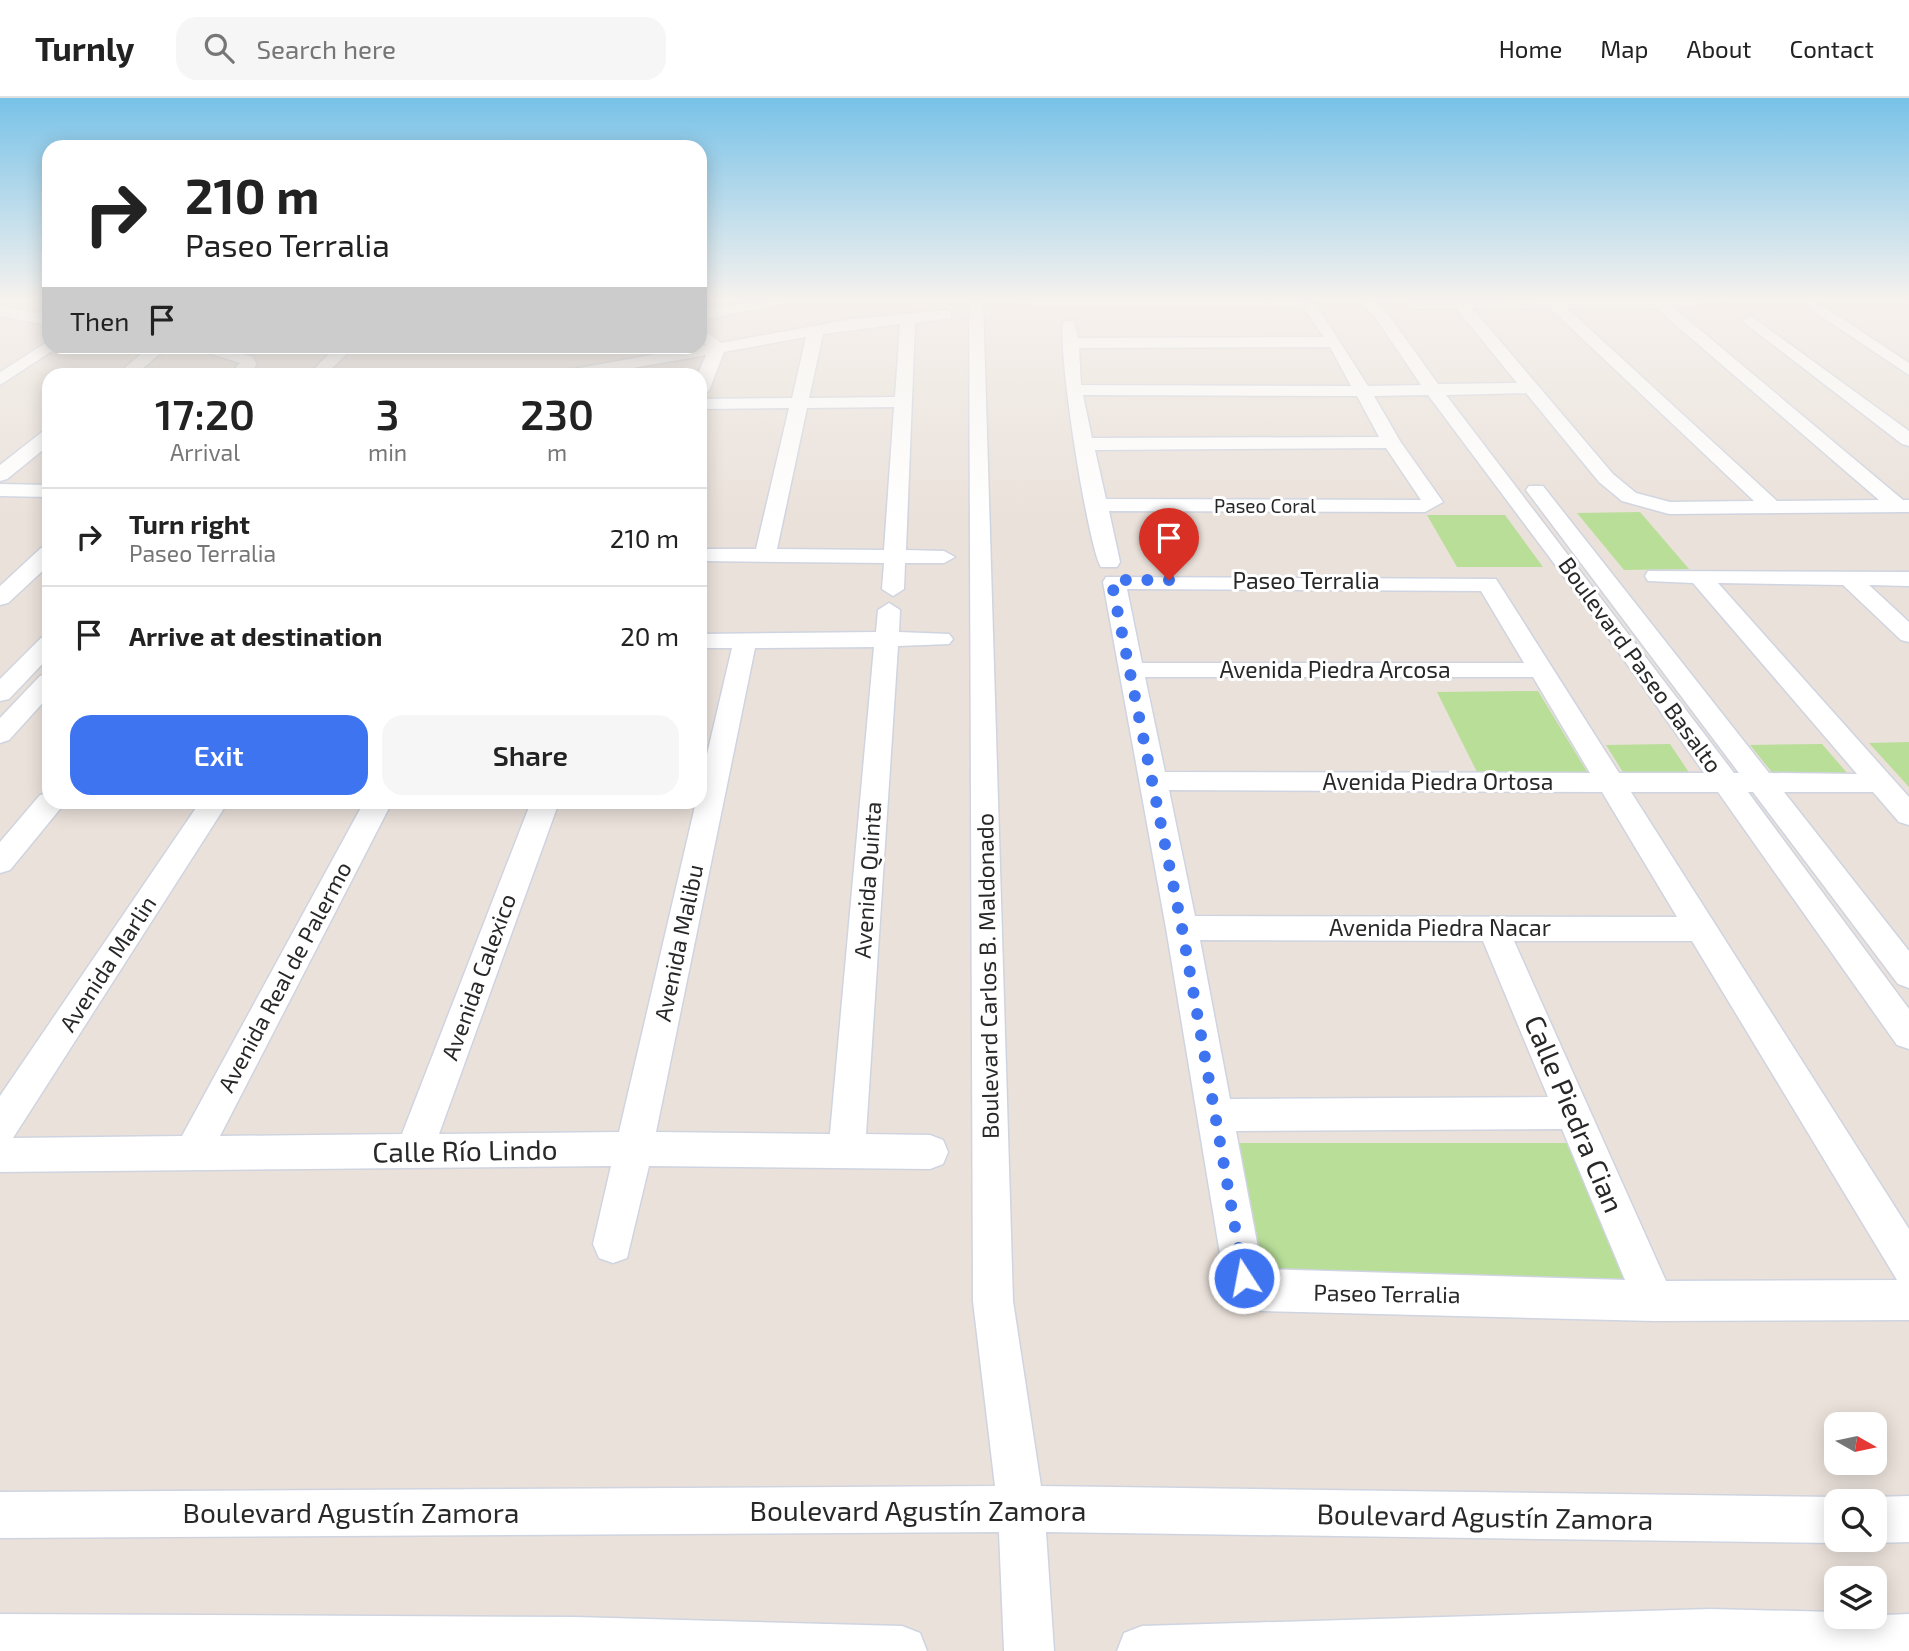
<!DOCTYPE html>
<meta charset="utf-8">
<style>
body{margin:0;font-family:"Exo 2",sans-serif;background:#f6f6f6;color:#222;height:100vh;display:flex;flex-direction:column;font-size:26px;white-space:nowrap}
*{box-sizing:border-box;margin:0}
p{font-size:23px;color:#767676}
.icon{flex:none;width:38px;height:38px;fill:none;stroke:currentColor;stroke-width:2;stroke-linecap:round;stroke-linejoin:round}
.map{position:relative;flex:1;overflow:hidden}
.panel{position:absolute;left:42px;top:270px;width:665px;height:441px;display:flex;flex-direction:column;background:#fff;border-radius:21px;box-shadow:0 4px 18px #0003}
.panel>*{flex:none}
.banner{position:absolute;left:42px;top:42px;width:665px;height:214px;border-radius:21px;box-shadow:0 4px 18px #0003;background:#fff;color:#222;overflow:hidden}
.needle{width:46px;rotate:99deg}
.controls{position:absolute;left:1824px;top:1314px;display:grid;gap:14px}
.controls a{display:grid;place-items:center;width:63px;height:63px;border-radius:14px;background:#fff;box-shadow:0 4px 18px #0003;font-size:35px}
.pin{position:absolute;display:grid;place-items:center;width:60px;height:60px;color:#fff;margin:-72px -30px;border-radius:50% 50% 50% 0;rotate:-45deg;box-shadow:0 0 7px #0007}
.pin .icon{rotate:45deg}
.me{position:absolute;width:77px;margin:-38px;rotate:349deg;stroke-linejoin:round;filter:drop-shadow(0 0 5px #0008)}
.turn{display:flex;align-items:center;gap:24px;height:147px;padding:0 28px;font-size:32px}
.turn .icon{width:91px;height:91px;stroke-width:2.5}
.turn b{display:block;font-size:49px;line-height:60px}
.then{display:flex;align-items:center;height:66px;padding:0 28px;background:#0003;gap:14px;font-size:26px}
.eta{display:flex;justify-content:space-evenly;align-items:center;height:119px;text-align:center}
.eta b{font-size:42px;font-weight:600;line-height:49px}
.cta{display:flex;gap:14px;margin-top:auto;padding:14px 28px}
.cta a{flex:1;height:80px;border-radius:21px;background:#3f74f1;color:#fff;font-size:28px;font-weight:600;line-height:80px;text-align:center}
.cta a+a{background:#f6f6f6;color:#222}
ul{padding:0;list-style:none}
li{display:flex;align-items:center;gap:21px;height:98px;padding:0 28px;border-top:2px solid #e0e0e0}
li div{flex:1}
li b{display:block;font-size:26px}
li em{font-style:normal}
header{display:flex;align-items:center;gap:42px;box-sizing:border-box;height:98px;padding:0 35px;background:#fff;border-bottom:2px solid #e0e0e0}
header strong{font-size:33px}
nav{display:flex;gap:38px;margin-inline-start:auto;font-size:24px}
.search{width:490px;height:63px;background:#f6f6f6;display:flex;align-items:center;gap:18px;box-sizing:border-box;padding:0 24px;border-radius:21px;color:#767676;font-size:26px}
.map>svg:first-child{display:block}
.green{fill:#b8de98}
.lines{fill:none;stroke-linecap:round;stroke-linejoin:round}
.minor-casing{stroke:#cfd4e0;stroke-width:3}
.path{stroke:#c3c3c3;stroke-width:2.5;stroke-dasharray:2.5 2;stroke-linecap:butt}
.minor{fill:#fff;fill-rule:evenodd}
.route{stroke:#3f74f1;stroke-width:12;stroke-dasharray:0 21.6}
.labels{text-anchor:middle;stroke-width:6;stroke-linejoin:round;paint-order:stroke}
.far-street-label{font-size:19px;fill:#282828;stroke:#fff}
.street-label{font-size:23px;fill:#282828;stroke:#fff}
.near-street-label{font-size:28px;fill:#282828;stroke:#fff}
</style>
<header>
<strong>Turnly</strong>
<div class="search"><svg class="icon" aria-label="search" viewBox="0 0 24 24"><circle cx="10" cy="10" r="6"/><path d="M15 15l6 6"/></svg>Search here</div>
<nav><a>Home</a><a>Map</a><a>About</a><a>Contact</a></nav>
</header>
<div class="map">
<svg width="1909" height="1553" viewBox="0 0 1909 1553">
<rect width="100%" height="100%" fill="#eae1da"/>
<!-- green -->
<path class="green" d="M1640,414L1689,471L1624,472L1577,415Z
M1427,417H1505L1543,469H1457Z
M1538,593L1589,677L1479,678L1437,594Z
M1909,644V689L1869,645Z
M1670,646L1692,679H1626L1606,647Z
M1822,646L1854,683H1779L1750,647Z
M1238,1045H1569L1630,1183L1267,1186Z"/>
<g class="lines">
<defs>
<path id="minor" d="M760,202H792L785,206L700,222V212Z
M969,202H983L1013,1203L1041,1388L1836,1399L1847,1404H1836V1442H1844L1836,1445L1046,1434L1054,1553H1004L999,1434L0,1440V1394L995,1388L973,1203Z
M1030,202H1300L1315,205L1368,288L1421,287L1375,219L1358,202H1374L1386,213L1438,286L1517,285L1456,210L1417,211L1409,206L1412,203L1700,202V208L1674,210L1903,402H1909V414L1669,416L1622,403L1599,384L1526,295L1446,297L1734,675H1739L1529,396L1526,392L1529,388H1543L1769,675L1857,676L1693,485L1648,483L1645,478L1648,473L1909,474V488L1869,487L1909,524V544L1901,542L1843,487L1718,485L1909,699V727L1899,724L1873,694H1784L1909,853V890L1898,886L1753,694H1748L1909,911V951L1897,947L1718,694H1631L1909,1131V1222L1654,1223L1262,1213L1237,1203L1224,1180L1166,830L1103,484L1106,479L1496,481L1619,675H1704L1583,504L1428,297L1374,298L1400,343L1443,404L1425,414L1109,413L1120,464L1117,469H1101C1088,450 1055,241 1064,223H1074L1078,240L1324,239L1305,212L1292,209H1035L1030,208ZM1472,210H1550L1754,403L1670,404L1636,395L1613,376ZM1567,210H1656L1879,402L1777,403ZM1330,249L1351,288L1081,287L1079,250ZM1083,297L1357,298L1379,339L1092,340ZM1386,350L1421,402L1106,401L1095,352ZM1127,491L1481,493L1524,565H1142ZM1145,579H1533L1590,675L1165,674ZM1169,692L1602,694L1677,819L1195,818ZM1200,842L1483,843L1548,999L1230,1001ZM1514,843H1692L1897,1182L1666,1183ZM1562,1031L1625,1182L1262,1171L1236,1033Z
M1797,202H1814L1909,265V277Z
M0,208L49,217V227L0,218Z
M946,212L951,214V220L915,225L906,452L944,453L955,459L944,465H905L904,491L893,498L882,491L884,465L700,463V451H756L789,310L700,311V301L792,300L806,239L724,254L709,293L700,298L698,276L706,257L599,276H566L574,271L706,247L700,240L708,235L721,245L852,221ZM900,226L895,299L809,300L823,236ZM894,309L884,452L777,451L807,310Z
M1751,218L1909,333V348L1902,346L1746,226L1743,223Z
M49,243V248H57L55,251L0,287V274Z
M150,248H169L136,276H118Z
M187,248H215L253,259L257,267L248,276H230L240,265Z
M337,248H355L326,276H309Z
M49,332V347L7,381L0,383V367L42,334Z
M0,386L49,387V399L0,398Z
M49,449V467L8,505L0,507V488L41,450Z
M889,505L900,512L899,534L949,536L953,541L949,546L898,548L866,1036L930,1037L943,1042L948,1054L943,1066L930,1071L649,1068L627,1160L613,1165L599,1160L593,1146L611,1068L0,1074V998L200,704H228L13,1040L182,1038L364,704H392L220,1038L402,1036L531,704H559L439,1036L619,1034L696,704H700V686L732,550H700V536L876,534L878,512ZM874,549L830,1036L656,1034L755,550Z
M49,538V559L9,601L0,603V581L41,540Z
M49,575V598L9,642L0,645V620L40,578Z
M49,695V704H64L60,711L10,772L0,775V744L40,697Z
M1909,1398V1444L1874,1445L1866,1442H1874V1404H1863L1874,1399Z
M1710,1511L1836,1514V1519L1909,1516V1553H1117L1124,1535L1142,1528Z
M0,1516L575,1519L902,1528L920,1535L927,1553H0Z"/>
</defs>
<!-- minor casing -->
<use href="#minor" class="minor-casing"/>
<!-- path -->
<path class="path" d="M1718,202L1736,212"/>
<!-- minor -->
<use href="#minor" class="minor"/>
</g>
<!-- sky -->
<linearGradient id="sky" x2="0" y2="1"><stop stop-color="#78c2e8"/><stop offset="0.48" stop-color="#f6f2ee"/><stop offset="1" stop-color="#f6f2ee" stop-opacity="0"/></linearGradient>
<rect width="1909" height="419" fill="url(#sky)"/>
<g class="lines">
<!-- route -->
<path class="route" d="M1169,482H1117L1112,486L1182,830L1244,1180"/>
</g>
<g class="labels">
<!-- far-street labels -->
<g class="far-street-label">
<text x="1265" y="415">Paseo Coral</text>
</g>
<!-- street labels -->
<g class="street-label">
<text x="1306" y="491">Paseo Terralia</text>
<text transform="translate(1640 567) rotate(54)" y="8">Boulevard Paseo Basalto</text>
<text x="1335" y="580">Avenida Piedra Arcosa</text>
<text x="1438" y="692">Avenida Piedra Ortosa</text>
<text transform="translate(868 782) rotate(-86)" y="8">Avenida Quinta</text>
<text x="1440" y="838">Avenida Piedra Nacar</text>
<text transform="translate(679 845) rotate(-78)" y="8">Avenida Malibu</text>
<text transform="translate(108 866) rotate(-57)" y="8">Avenida Marlin</text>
<text transform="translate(988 878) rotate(-91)" y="8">Boulevard Carlos B. Maldonado</text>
<text transform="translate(285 879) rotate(-62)" y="8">Avenida Real de Palermo</text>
<text transform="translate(479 879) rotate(-70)" y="8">Avenida Calexico</text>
<text transform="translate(1387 1196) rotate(1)" y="8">Paseo Terralia</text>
</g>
<!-- near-street labels -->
<g class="near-street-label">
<text transform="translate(1574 1016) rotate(67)" y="10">Calle Piedra Cian</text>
<text transform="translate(465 1053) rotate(-1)" y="10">Calle Río Lindo</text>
<text x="918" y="1423">Boulevard Agustín Zamora</text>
<text x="351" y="1425">Boulevard Agustín Zamora</text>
<text transform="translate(1485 1419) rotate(1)" y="10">Boulevard Agustín Zamora</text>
</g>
</g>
</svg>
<div class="controls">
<a><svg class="needle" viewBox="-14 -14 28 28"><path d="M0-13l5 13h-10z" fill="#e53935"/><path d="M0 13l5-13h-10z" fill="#767676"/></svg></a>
<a><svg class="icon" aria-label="search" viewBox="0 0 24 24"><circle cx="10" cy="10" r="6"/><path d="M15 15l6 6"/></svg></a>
<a><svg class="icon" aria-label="layers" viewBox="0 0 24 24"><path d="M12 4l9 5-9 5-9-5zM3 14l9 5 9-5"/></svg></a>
</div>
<div class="pin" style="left:1169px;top:482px;background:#d93025"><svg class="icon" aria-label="arrive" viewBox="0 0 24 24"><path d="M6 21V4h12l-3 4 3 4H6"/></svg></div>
<svg class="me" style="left:1244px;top:1180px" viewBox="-20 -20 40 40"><circle r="17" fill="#3f74f1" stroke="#fff" stroke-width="3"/><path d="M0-11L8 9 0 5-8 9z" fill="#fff"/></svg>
<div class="banner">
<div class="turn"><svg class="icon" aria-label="right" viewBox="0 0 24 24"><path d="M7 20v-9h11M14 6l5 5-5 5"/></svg><div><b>210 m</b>Paseo Terralia</div></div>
<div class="then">Then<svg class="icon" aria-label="arrive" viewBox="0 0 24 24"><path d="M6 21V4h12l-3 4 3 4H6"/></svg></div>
</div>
<section class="panel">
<div class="eta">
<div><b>17:20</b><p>Arrival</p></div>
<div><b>3</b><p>min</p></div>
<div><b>230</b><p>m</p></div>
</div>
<ul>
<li><svg class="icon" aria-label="right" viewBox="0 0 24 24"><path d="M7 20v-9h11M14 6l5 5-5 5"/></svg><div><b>Turn right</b><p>Paseo Terralia</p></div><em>210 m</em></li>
<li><svg class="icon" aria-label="arrive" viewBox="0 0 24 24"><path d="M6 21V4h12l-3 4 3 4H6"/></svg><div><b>Arrive at destination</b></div><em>20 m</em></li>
</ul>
<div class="cta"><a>Exit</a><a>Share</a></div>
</section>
</div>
